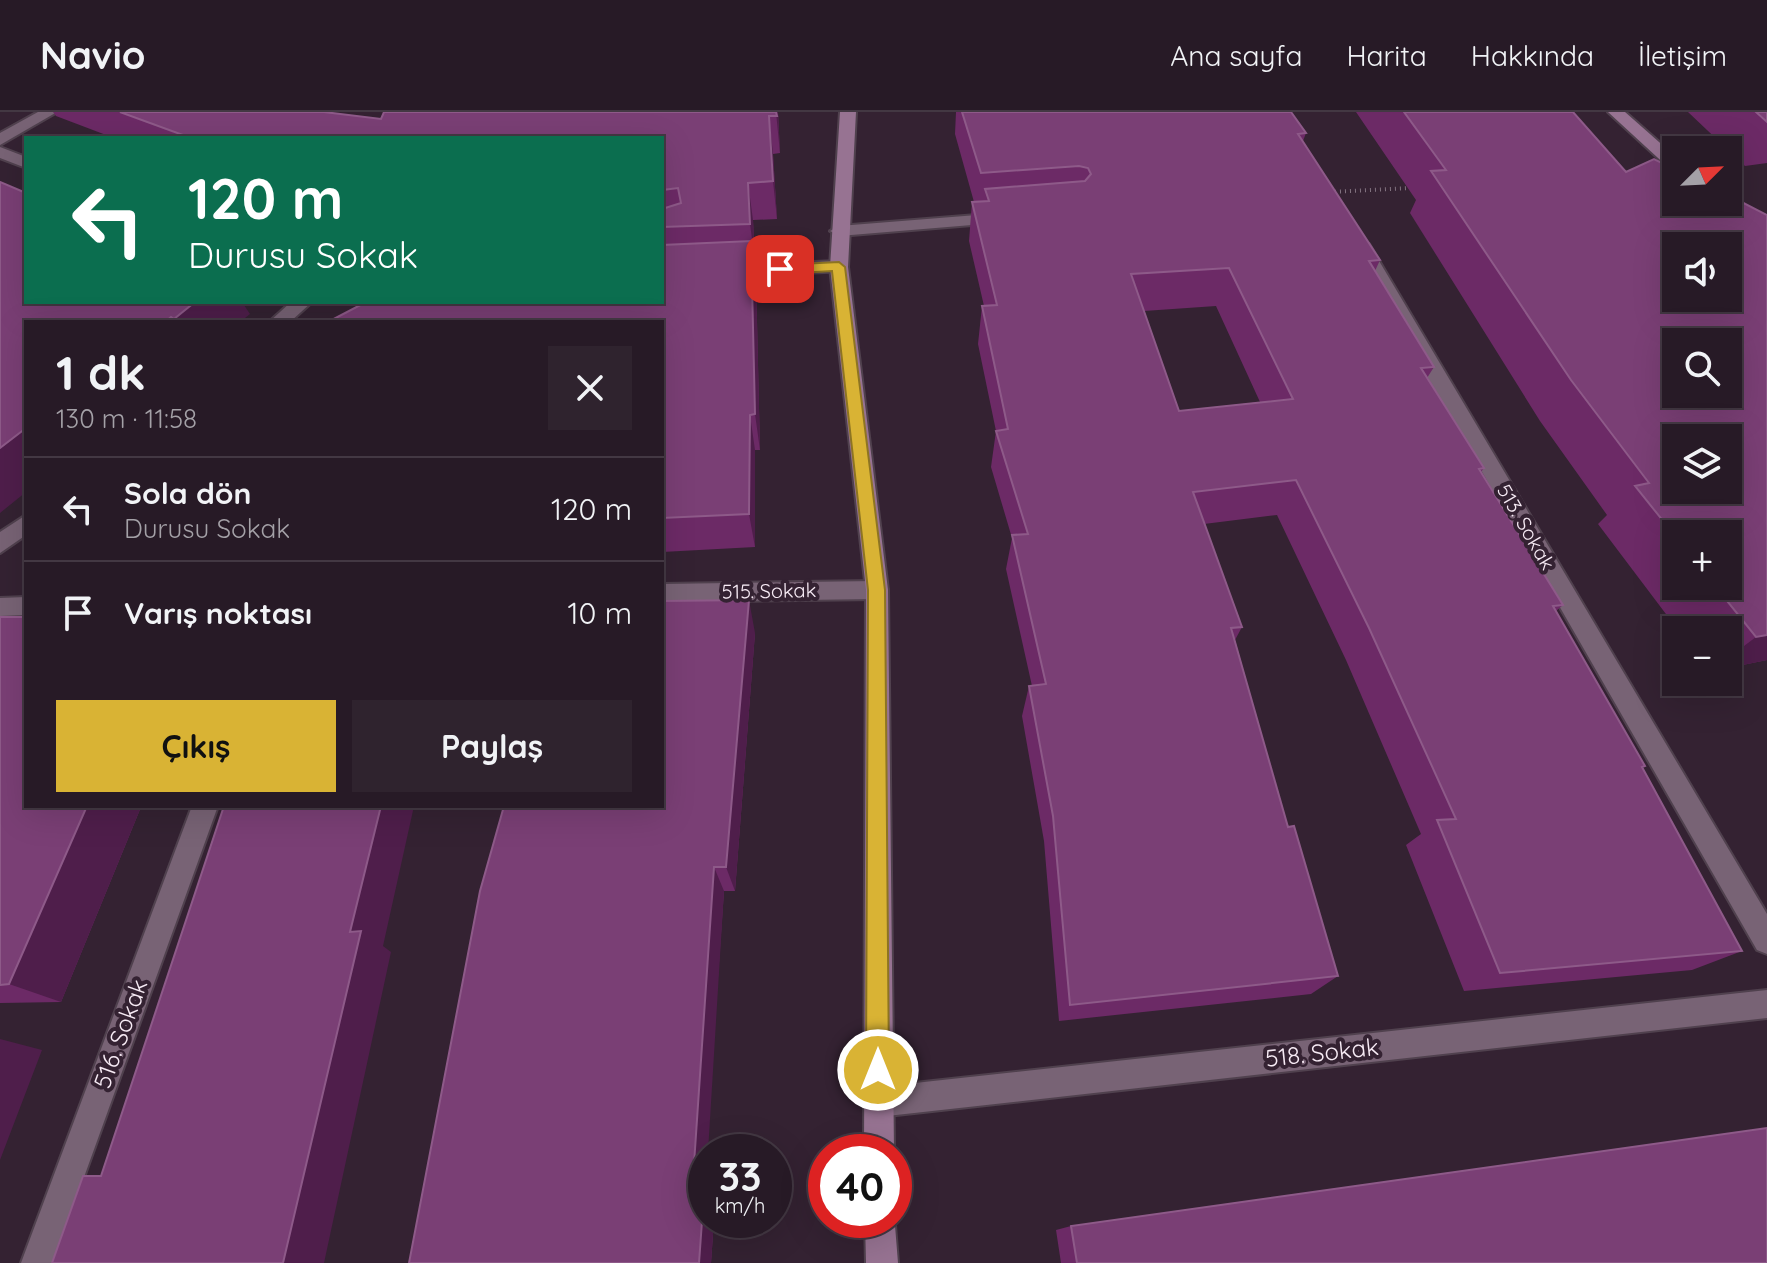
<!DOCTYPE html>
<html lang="tr">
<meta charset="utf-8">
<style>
body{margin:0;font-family:Quicksand,sans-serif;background:#2f232e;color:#f1f3f6;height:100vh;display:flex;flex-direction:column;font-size:30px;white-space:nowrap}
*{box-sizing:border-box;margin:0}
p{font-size:26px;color:#a4a1a7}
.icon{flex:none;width:44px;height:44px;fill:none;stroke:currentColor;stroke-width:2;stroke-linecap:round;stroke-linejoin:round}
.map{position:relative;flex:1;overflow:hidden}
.side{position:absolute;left:24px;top:208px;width:640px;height:488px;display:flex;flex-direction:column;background:#271a26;border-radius:0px;box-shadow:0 8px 32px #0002,0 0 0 2px #433843}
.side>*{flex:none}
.hud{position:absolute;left:24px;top:24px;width:640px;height:168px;border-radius:0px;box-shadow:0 8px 32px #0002,0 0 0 2px #433843;background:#0b6e4f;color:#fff;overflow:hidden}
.needle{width:52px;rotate:66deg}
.tools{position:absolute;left:1662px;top:24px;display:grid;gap:16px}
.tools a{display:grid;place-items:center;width:80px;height:80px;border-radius:0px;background:#271a26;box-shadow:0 8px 32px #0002,0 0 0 2px #433843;font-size:40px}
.speed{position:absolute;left:688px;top:1022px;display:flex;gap:16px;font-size:40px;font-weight:700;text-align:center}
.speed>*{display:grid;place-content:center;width:104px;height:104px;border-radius:50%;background:#271a26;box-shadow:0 8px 32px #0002,0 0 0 2px #433843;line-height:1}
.speed small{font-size:20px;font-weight:400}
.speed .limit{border:12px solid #d22;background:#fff;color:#111}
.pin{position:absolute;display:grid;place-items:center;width:68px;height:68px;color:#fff;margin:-34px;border-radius:16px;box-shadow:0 4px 12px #0006}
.me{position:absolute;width:88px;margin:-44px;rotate:0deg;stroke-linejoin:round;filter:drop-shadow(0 0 6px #0008)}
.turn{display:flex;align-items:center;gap:28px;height:168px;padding:0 32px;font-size:36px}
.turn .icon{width:104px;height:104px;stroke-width:2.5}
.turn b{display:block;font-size:56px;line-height:68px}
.round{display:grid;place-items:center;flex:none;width:84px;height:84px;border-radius:0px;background:#2f232e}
.summary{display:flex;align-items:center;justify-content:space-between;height:136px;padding:0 32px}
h1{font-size:48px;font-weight:700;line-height:60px}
.button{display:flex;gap:16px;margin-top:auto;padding:16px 32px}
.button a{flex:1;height:92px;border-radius:0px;background:#d9b334;color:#111;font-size:32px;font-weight:700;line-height:92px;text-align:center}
.button a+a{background:#2f232e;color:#f1f3f6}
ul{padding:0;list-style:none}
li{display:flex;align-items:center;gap:24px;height:104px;padding:0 32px;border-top:2px solid #433843}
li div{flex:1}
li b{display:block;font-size:30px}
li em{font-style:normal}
header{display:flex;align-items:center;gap:48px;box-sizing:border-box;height:112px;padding:0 40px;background:#271a26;border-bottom:2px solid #433843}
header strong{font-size:38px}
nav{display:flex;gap:44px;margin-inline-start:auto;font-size:28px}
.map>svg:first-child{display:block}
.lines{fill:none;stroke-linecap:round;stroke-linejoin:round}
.street-casing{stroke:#50414e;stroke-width:4}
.secondary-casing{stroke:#50414e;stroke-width:4}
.path{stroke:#827380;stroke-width:4;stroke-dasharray:1 4;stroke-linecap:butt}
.street{fill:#786375;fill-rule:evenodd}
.secondary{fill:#977392;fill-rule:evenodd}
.wall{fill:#6c2a66;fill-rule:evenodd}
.shaded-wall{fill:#4f1e4b}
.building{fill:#7a3f75;stroke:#8e5a89;stroke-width:2;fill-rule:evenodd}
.route{fill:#d9b334;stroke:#8d7422;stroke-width:2}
.labels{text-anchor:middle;stroke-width:8;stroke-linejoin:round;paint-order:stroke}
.street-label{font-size:20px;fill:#f7ebf5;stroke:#342232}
.near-street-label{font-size:24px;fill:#f7ebf5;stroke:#342232}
</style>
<header>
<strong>Navio</strong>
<nav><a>Ana sayfa</a><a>Harita</a><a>Hakkında</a><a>İletişim</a></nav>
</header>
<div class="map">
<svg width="1767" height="1151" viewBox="0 0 1767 1151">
<rect width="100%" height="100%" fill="#342232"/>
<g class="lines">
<defs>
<path id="street" d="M38,0H57L0,33V21Z
M0,35L26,45V56L0,46Z
M1002,101L1011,106L1008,110L839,124L830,119L839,114Z
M1360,127L1369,132L1767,802V842L1757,838L1351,132Z
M839,149L845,151L848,155L845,159L662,168V156Z
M291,190H312L290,210H269Z
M26,403V423L0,441V420Z
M877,469L885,472L888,478L885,484L877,487L662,490V472Z
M26,485V503L0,504V486Z
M192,694H218L53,1151H21Z
M1767,878V906L878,1005L867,1001L863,990L867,979L878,975Z"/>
<path id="secondary" d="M840,0H856L848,155L888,478L894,1040V1041L864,1040L866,478L830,155Z
M1608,0H1625L1676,45V59L1670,57Z
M894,1101L898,1151H866L865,1108H894Z"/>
</defs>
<!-- street casing -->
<use href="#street" class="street-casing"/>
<!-- secondary casing -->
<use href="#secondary" class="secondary-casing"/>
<!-- path -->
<path class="path" d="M1330,80L1411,76"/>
<!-- street -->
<use href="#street" class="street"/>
<!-- secondary -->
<use href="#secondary" class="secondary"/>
</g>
<!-- wall -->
<path class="wall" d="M53,0H324L381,7L384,0H778L780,41L773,42L777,107L753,108L755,149H754L756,166L760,338H755V435L662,440V26H114L56,4Z
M956,0H1291L1306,21L1303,29L1380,148L1375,159L1434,255L1427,266L1484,356L1481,360L1563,493L1556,499L1645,654L1643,656L1742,839L1692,858L1464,879L1406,733L1421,722L1346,548L1277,403L1204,412L1242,515L1235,528L1288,715L1338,864L1311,882L1059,909L1044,729L1022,604L1029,574H1032L1006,457L1012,426L991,355L996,319L978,232L982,194H984L969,129L972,90H974L955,22ZM1216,194L1260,290L1179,299L1144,199Z
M1356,0H1573L1626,60L1767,103V548L1728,556V518H1678L1598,412L1607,403L1540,309L1410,101L1416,88ZM1676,422L1728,474H1676Z
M1688,0H1767V51L1745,54Z
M0,505L26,694H150L141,695L61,890L0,891Z
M755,521L735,779H724L706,1040V1108H714L711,1151H409Z
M1071,1114L1767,1151H1061L1056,1118Z"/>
<!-- shaded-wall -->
<path class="shaded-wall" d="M776,0H778L780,41Z
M769,4L773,42L777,107L773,69Z
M748,71L753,108L755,149L750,112Z
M751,129L756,166L760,338L755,302Z
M195,190H242L250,202L240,210H177L174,207Z
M750,303L755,338V435L749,402Z
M26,316V380L0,401V336Z
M749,488L755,521L735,779L726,755Z
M1767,523V548L1728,556V546L1756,525Z
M87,694H140L141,695L61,890L9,872Z
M381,694H414L383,834L391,840L324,1151H283L350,820Z
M714,755L724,779L708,1040H706V1108H714L711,1151H699L693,1067Z
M0,927L42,938L0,1048Z"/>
<!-- building -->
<path class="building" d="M120,0H324L381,7L384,0H776L777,4H769L773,69L748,71L750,112L662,115V97L681,91L678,76L662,78V26H191Z
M962,0H1291L1306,21L1298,22L1380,148L1369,149L1434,255L1421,256L1484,356L1479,357L1563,493L1553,494L1645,654L1642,655L1742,839L1500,861L1437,708L1456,707L1369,516L1296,368L1193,380L1242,515L1231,516L1288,715L1294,714L1338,864L1070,893L1053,704L1029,574L1046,572L1012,423L1028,422L996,319L1008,317L982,194L997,193L972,90L989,89L985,77L1085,69L1091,62L1088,56L1079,54L981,61ZM1229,156L1293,287L1179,299L1131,162Z
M1404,0H1573L1626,60L1654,47L1676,58V90H1728V83L1767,103V523L1756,525L1715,474H1728V422H1676V425L1635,374L1649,371L1571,268L1431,59L1446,58ZM1676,134H1728V186H1676ZM1676,230H1728V282H1676ZM1676,326H1728V378H1676Z
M1756,0H1767V10Z
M0,70L26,81V190H195L174,207L171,205L165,210H26V316L0,336Z
M751,129L755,302L750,303L749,402L662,406V210H328L366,190H662V133Z
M749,488L726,755H714L693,1067H705L699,1151H409L480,779L504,694H662V489Z
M0,505H26V694H87L9,872L0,873Z
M224,694H381L350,820L361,819L283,1151H52L83,1064H101Z
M1767,1016V1151H1077L1071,1114Z"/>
<!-- route -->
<path class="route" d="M839,150L845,155L885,478L889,958L886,966L878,969L870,966L866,958L868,478L832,159L780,162L773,157L780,153Z"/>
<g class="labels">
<!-- street labels -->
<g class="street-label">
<text transform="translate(1526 415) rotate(60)" y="7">513. Sokak</text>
<text transform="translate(769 479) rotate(-1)" y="7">515. Sokak</text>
</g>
<!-- near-street labels -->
<g class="near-street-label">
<text transform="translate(121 922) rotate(-70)" y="8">516. Sokak</text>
<text transform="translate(1322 941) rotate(-6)" y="8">518. Sokak</text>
</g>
</g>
</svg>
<div class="tools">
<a><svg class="needle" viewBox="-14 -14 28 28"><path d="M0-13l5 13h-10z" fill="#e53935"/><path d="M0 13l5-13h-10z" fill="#a4a1a7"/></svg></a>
<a><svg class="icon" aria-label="sound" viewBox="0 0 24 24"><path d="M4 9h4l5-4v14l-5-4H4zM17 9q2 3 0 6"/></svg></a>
<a><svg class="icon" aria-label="search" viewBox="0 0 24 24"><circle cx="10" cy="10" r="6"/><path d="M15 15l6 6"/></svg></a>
<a><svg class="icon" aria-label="layers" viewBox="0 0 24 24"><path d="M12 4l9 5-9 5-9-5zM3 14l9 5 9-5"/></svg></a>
<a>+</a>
<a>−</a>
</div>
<div class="speed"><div>33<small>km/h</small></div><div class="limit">40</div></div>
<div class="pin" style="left:780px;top:157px;background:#d93025"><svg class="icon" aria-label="arrive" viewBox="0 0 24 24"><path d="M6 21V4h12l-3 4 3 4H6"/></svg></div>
<svg class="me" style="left:878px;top:958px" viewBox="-20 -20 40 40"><circle r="17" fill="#d9b334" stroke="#fff" stroke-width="3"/><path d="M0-11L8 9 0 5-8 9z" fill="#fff"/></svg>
<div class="hud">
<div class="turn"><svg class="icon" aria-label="left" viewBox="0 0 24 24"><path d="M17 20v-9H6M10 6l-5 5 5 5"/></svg><div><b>120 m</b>Durusu Sokak</div></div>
</div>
<section class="side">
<div class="summary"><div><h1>1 dk</h1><p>130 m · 11:58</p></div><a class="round"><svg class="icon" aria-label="close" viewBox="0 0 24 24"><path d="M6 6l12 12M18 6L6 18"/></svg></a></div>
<ul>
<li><svg class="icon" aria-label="left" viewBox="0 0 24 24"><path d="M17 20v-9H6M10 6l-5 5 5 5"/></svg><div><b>Sola dön</b><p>Durusu Sokak</p></div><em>120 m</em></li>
<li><svg class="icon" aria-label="arrive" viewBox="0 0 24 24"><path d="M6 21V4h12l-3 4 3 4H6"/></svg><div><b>Varış noktası</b></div><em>10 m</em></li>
</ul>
<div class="button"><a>Çıkış</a><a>Paylaş</a></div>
</section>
</div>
